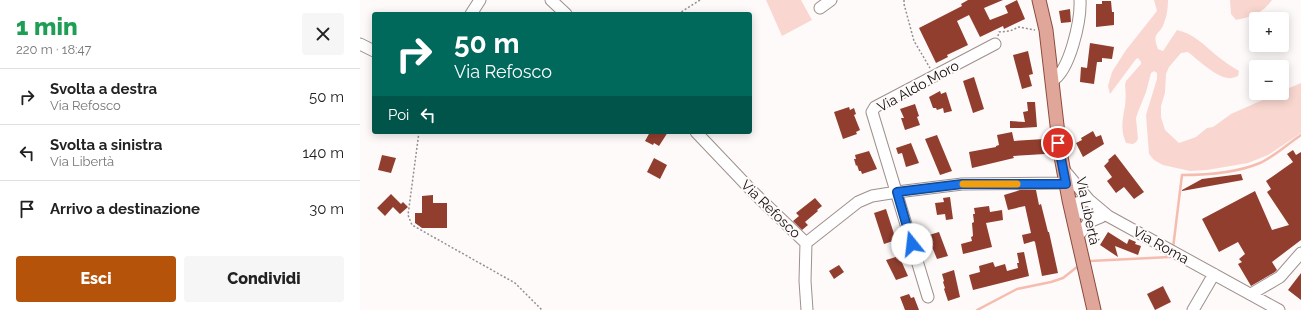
<!DOCTYPE html>
<html lang="it">
<meta charset="utf-8">
<style>
body{margin:0;font-family:Raleway,sans-serif;background:#f6f6f6;color:#222;height:100vh;display:flex;flex-direction:column;font-size:15px;white-space:nowrap}
*{box-sizing:border-box;margin:0}
p{font-size:13px;color:#767676}
.icon{flex:none;width:22px;height:22px;fill:none;stroke:currentColor;stroke-width:2;stroke-linecap:round;stroke-linejoin:round}
.map{position:relative;flex:1;overflow:hidden}
.panel{display:flex;flex-direction:column;background:#fff;width:360px}
.panel>*{flex:none}
.top-card{position:absolute;left:12px;top:12px;width:380px;height:122px;border-radius:4px;box-shadow:0 2px 10px #0003;background:#00695c;color:#fff;overflow:hidden}
.tools{position:absolute;left:889px;top:12px;display:grid;gap:8px}
.tools a{display:grid;place-items:center;width:40px;height:40px;border-radius:4px;background:#fff;box-shadow:0 2px 10px #0003;font-size:20px}
.pin{position:absolute;display:grid;place-items:center;width:34px;height:34px;color:#fff;margin:-17px;border:2px solid #fff;border-radius:50%;box-shadow:0 1px 4px #0007}
.me{position:absolute;width:44px;margin:-22px;rotate:344deg;stroke-linejoin:round;filter:drop-shadow(0 0 3px #0008)}
.turn{display:flex;align-items:center;gap:14px;height:84px;padding:0 16px;font-size:18px}
.turn .icon{width:52px;height:52px;stroke-width:2.5}
.turn b{display:block;font-size:28px;line-height:34px}
.then{display:flex;align-items:center;height:38px;padding:0 16px;background:#0003;gap:8px;font-size:15px}
.round{display:grid;place-items:center;flex:none;width:42px;height:42px;border-radius:4px;background:#f6f6f6}
.headline{display:flex;align-items:center;justify-content:space-between;height:68px;padding:0 16px}
h1{font-size:24px;font-weight:800;line-height:30px;color:#1e9e55}
.action{display:flex;gap:8px;margin-top:auto;padding:8px 16px}
.action a{flex:1;height:46px;border-radius:4px;background:#b45309;color:#fff;font-size:16px;font-weight:800;line-height:46px;text-align:center}
.action a+a{background:#f6f6f6;color:#222}
ul{padding:0;list-style:none}
li{display:flex;align-items:center;gap:12px;height:56px;padding:0 16px;border-top:1px solid #e0e0e0}
li div{flex:1}
li b{display:block;font-size:15px}
li em{font-style:normal}
main{display:flex;flex:1;min-height:0}
.map>svg:first-child{display:block}
.green{fill:#f9d7d0}
.lines{fill:none;stroke-linecap:round;stroke-linejoin:round}
.stream{stroke:#f5bcaf;stroke-width:2.5}
.building{fill:#913e2f}
.minor-casing{stroke:#9e908c;stroke-width:13}
.major-casing{stroke:#8c4a3c;stroke-width:15}
.path{stroke:#94908f;stroke-width:1.5;stroke-dasharray:2 2;stroke-linecap:butt}
.minor{stroke:#fff;stroke-width:11}
.major{stroke:#e1a69a;stroke-width:13}
.route-casing{stroke:#114b97;stroke-width:10}
.route{stroke:#1a73e8;stroke-width:7}
.slow{stroke:#f59e0b;stroke-width:7}
.labels{text-anchor:middle;stroke-width:4;stroke-linejoin:round;paint-order:stroke}
.street-label{font-size:14px;fill:#130e0d;stroke:#fdfaf9}
</style>
<main>
<section class="panel">
<div class="headline"><div><h1>1 min</h1><p>220 m · 18:47</p></div><a class="round"><svg class="icon" aria-label="close" viewBox="0 0 24 24"><path d="M6 6l12 12M18 6L6 18"/></svg></a></div>
<ul>
<li><svg class="icon" aria-label="right" viewBox="0 0 24 24"><path d="M7 20v-9h11M14 6l5 5-5 5"/></svg><div><b>Svolta a destra</b><p>Via Refosco</p></div><em>50 m</em></li>
<li><svg class="icon" aria-label="left" viewBox="0 0 24 24"><path d="M17 20v-9H6M10 6l-5 5 5 5"/></svg><div><b>Svolta a sinistra</b><p>Via Libertà</p></div><em>140 m</em></li>
<li><svg class="icon" aria-label="arrive" viewBox="0 0 24 24"><path d="M6 21V4h12l-3 4 3 4H6"/></svg><div><b>Arrivo a destinazione</b></div><em>30 m</em></li>
</ul>
<div class="action"><a>Esci</a><a>Condividi</a></div>
</section>
<div class="map">
<svg width="941" height="310" viewBox="0 0 941 310">
<rect width="100%" height="100%" fill="#fdfaf9"/>
<!-- green -->
<path class="green" d="M406,0H441L452,20L422,36Z
M794,0H808C808,7 807,16 804,23C800,36 791,31 798,49L803,51L817,30C834,34 843,44 856,55C863,61 871,66 879,71L878,76C875,77 871,79 868,78C856,77 837,59 828,52L821,53L809,67L806,74L805,93L801,106V117L805,130L819,143L836,137L847,128L853,127L871,114L918,93H922V91L941,83V133L908,155L888,163L847,170L830,171L803,165L794,160L789,154L786,115L797,79V73L794,71L791,73L786,92L778,112L776,118L778,139L776,142L773,144L766,143C761,131 762,123 764,111C766,103 766,93 765,85L766,81L781,64V62L778,58L776,59L750,94L748,86L752,72L766,50L797,11Z
M870,0H912C903,13 891,17 876,20L871,14Z"/>
<g class="lines">
<!-- stream -->
<path class="stream" d="M813,248L822,175C848,175 876,173 900,163C912,158 929,143 941,135
M730,261L810,257L812,255
M617,310L657,289L691,282L703,278L717,267"/>
</g>
<!-- building -->
<path class="building" d="M608,0H643L624,8L630,20L648,13L645,6L657,0L665,19L644,29L643,26L620,37L609,15L597,21L608,45L587,55L588,57L576,63L559,28L602,6L601,4Z
M742,1H751L752,12H754V25L736,27V4H742Z
M710,9L711,22L701,23L699,11Z
M730,43L754,47L752,59L742,58V62H737L734,84L720,82L721,67L727,68Z
M668,51L673,74L669,75L672,86L662,89L653,55Z
M614,77L624,109L613,113L603,81Z
M580,91L581,94L586,92L592,111L584,113L583,108L577,110L576,108H573L569,97Z
M667,102H675L677,127L661,128H650V121L665,122L663,112L668,111Z
M555,104L559,116L557,117L560,125L545,130L541,118H544L540,109Z
M489,107L490,110L494,108L496,114L494,115L500,130L496,132L497,134L483,139L474,112Z
M733,131L736,137L741,135L744,144L723,157L716,143L722,140L721,138Z
M290,132H308L299,146L294,143L293,145L285,141Z
M652,132L654,141L684,139L685,154L653,156L654,158L612,168L609,152L636,147V146L639,145L637,135Z
M577,135L592,171L580,175L565,139Z
M551,143L559,163L546,167L542,153L538,154L536,148Z
M933,150L936,155L941,152V240L912,262L917,270L915,272L891,286L878,264L882,262L879,259L885,254L878,242L859,252L842,219L895,191L912,230L929,225L907,192L911,189L906,181L933,162L927,154Z
M509,151L517,169L502,174L501,171H499L497,165L496,166L494,159H496L495,155Z
M755,154L784,192L774,199L764,187L756,193L747,181L752,177L744,166L749,161L748,160Z
M22,155L36,158L31,173L18,170Z
M294,158L307,165L300,179L287,172Z
M881,174L883,180L822,191V190L842,179Z
M660,190H676L679,205L681,204L688,232H689L698,273L682,276L675,242L674,241L664,244L662,235L671,233L665,206L648,210L644,195Z
M31,194L41,204L43,202L48,207L40,214L33,207L25,216L17,208Z
M73,195V203H87V228H62L55,223V213H62V196Z
M590,197L593,219L586,220L585,214L577,215L575,203L584,202L583,198Z
M455,198L462,206L457,210L458,211L445,222L448,225L442,230L433,221L439,216L436,213Z
M629,206L630,212L642,210L643,220L626,223L632,247L603,254L601,244L612,241L611,237L613,236L612,223L614,222L613,214H615L614,208Z
M526,209L536,240L524,244L514,213Z
M579,232L588,256L577,259L570,242H571L569,235Z
M748,232L767,244L769,239L776,242L775,244L781,246L778,255L755,246L758,257L740,245Z
M664,252L669,276L613,290L609,275L620,272L619,266L633,262L635,267L645,264L647,271L658,268L657,263H659L657,253Z
M539,256L548,276L536,280L526,260Z
M479,265L484,272L474,279L469,271Z
M594,270L600,297L588,301L584,289L585,288L583,282L584,281L582,274Z
M941,273V300L928,290Z
M803,286L811,302L795,310L787,294Z
M549,294L551,298L554,297L559,310H545L540,297Z"/>
<g class="lines">
<defs>
<path id="minor" d="M191,0L206,14
M460,8L471,0
M111,14L120,0
M0,44L14,51
M692,81C710,71 721,20 720,0
M336,132L394,193L446,243
M704,170L729,200L748,216L919,310
M729,200L716,203L711,209L736,218
M717,237L729,222L741,217
M446,243L498,202L512,196L537,192L602,184L706,183
M446,243L445,281L447,310
M891,294L920,277L941,253
M568,297L512,112L515,107L635,44
M833,310L854,274"/>
<path id="major" d="M679,0L686,30L700,151L709,200L734,310"/>
</defs>
<!-- minor casing -->
<use href="#minor" class="minor-casing"/>
<!-- major casing -->
<use href="#major" class="major-casing"/>
<!-- path -->
<path class="path" d="M544,0V4L554,41L570,68
M318,14L340,0
M638,36L639,32L650,31L659,27L675,30
M59,132L48,215L52,225L155,283L182,310"/>
<!-- minor -->
<use href="#minor" class="minor"/>
<!-- major -->
<use href="#major" class="major"/>
</g>
<g class="lines">
<defs>
<path id="route" d="M552,244L537,192L602,184H706L698,143"/>
</defs>
<!-- route casing -->
<use href="#route" class="route-casing"/>
<!-- route -->
<use href="#route" class="route"/>
<!-- slow -->
<path class="slow" d="M603,184H657"/>
</g>
<g class="labels">
<!-- street labels -->
<g class="street-label">
<text transform="translate(558 86) rotate(-29)" y="5">Via Aldo Moro</text>
<text transform="translate(411 209) rotate(44)" y="5">Via Refosco</text>
<text transform="translate(728 211) rotate(78)" y="5">Via Libertà</text>
<text transform="translate(801 245) rotate(29)" y="5">Via Roma</text>
</g>
</g>
</svg>
<div class="tools">
<a>+</a>
<a>−</a>
</div>
<div class="pin" style="left:698px;top:143px;background:#d93025"><svg class="icon" aria-label="arrive" viewBox="0 0 24 24"><path d="M6 21V4h12l-3 4 3 4H6"/></svg></div>
<svg class="me" style="left:552px;top:244px" viewBox="-20 -20 40 40"><circle r="19" fill="#fff"/><path d="M0-13L10 11 0 6-10 11z" fill="#1a73e8"/></svg>
<div class="top-card">
<div class="turn"><svg class="icon" aria-label="right" viewBox="0 0 24 24"><path d="M7 20v-9h11M14 6l5 5-5 5"/></svg><div><b>50 m</b>Via Refosco</div></div>
<div class="then">Poi<svg class="icon" aria-label="left" viewBox="0 0 24 24"><path d="M17 20v-9H6M10 6l-5 5 5 5"/></svg></div>
</div>
</div>
</main>
